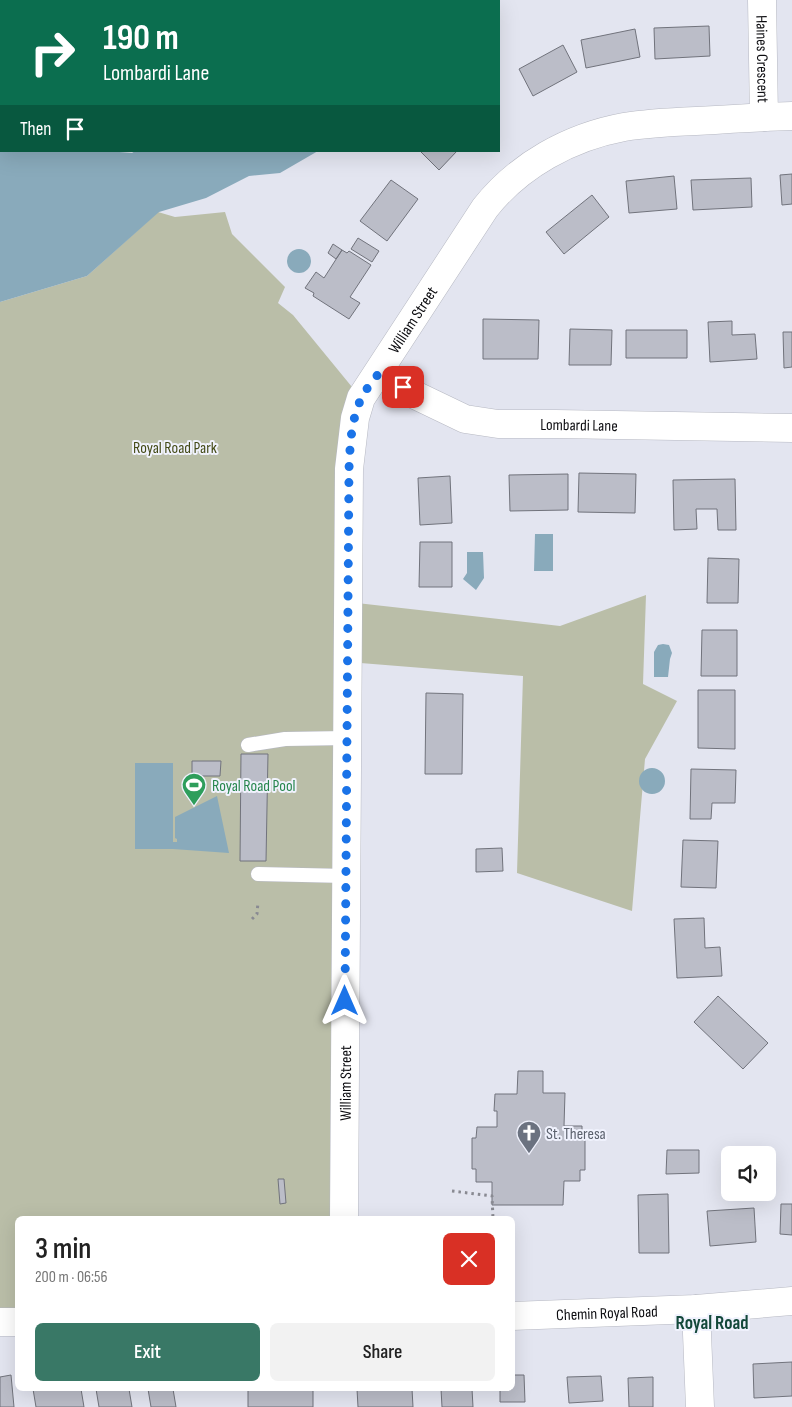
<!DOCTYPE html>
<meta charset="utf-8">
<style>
body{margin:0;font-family:"Sofia Sans Condensed",sans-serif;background:#f2f2f2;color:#222;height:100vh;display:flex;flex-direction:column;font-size:19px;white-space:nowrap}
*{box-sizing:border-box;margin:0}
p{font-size:16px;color:#767676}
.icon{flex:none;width:28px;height:28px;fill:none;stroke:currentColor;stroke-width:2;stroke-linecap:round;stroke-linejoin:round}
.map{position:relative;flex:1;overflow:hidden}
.sheet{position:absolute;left:15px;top:1216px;width:500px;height:175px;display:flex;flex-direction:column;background:#fff;border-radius:8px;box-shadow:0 5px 20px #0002}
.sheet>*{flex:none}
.top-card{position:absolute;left:0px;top:0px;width:500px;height:152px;box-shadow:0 5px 20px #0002;background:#0b6e4f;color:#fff;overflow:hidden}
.buttons{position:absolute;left:721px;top:1146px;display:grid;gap:10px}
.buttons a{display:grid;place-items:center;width:55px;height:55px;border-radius:8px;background:#fff;box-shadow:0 5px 20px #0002;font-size:25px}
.pin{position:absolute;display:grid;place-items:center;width:42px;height:42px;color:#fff;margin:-21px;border-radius:10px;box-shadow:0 2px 8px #0006}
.me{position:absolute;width:55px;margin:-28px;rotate:0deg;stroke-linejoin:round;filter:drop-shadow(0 0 4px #0008)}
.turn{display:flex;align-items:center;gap:18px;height:105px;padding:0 20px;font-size:22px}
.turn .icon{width:65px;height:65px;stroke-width:2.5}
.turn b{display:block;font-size:35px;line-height:42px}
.then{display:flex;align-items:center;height:48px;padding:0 20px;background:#0003;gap:10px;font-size:19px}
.round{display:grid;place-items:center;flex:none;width:52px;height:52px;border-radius:8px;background:#f2f2f2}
.summary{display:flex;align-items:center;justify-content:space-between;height:85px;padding:0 20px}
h1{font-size:30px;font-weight:600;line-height:38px}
.action{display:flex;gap:10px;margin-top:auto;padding:10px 20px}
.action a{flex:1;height:58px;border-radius:8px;background:#397866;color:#fff;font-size:20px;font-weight:600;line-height:58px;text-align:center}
.action a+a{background:#f2f2f2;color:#222}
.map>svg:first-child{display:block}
.green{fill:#babea8}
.water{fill:#89aabb}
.building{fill:#bbbdc8;stroke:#71737c}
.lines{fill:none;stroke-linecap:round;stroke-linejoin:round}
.service-casing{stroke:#b6b8c2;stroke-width:15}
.minor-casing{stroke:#b6b8c2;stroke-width:29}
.secondary-casing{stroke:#b6b8c2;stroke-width:29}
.path{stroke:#898a92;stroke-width:3;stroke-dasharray:2.5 4;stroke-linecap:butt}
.service{stroke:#fff;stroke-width:14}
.minor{stroke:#fff;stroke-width:28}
.secondary{stroke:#fff;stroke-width:28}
.route{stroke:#1a73e8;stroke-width:9;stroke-dasharray:0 16.2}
.labels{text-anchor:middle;stroke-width:4;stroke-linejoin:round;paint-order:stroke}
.street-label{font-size:16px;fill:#0c0c10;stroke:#f0f2fd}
.park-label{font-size:16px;fill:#434a16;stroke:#f0f2fd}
.leisure-label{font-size:16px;fill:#27864d;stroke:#f0f2fd;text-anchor:start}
.worship-label{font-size:16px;fill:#5b616d;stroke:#f0f2fd;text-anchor:start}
.quarter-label{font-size:19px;font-weight:bold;fill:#13483a;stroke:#f0f2fd}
</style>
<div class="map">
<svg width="792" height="1407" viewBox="0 0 792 1407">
<rect width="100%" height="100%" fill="#e3e5f0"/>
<!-- green -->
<path class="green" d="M47,0H138L46,1Z
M163,0H394L160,1Z
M158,212L175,217L225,212L232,234L285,287L278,303L293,315L361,398L348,602L560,626L646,595L643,684L677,701L645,759L632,911L517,873L523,676L348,662L344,1219H18L17,1322H0V302L87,276Z"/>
<!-- water -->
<path class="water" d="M0,149L1,151H107L132,153L135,151H318L280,173L249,176L206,198L159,212L87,276L0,302Z
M287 261a12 12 0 1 1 24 0a12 12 0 1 1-24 0Z
M535,534H553V571H534Z
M467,552H483L484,578L476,590L463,579L467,573Z
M663,644L669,645L672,653L670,659L668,677H654V652L658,645Z
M135,763H173V842H177V839L175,838V817L217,796L229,853L173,849H135Z
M639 781a13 13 0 1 1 26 0a13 13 0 1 1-26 0Z"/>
<!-- building -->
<path class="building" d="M1,9V80L0,78Z
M709,26L710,56L655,59L654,28Z
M635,29L640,57L586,68L581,40Z
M563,45L577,72L533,96L519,69Z
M420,151H457L439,170Z
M792,174V204L782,205L780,175Z
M674,176L677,209L629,213L626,181Z
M751,178L752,207L693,210L691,180Z
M391,180L418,199L387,241L360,221Z
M592,195L609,217L564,254L546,232Z
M358,238L379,251L372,262L351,249Z
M333,244L342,250L336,259L328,253Z
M342,250L347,253L349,251L371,265L350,297L360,303L349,319L313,296L314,293L305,288L316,272L324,278Z
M483,319L539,320L538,359H483Z
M732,321V335L755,334L757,359L710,362L708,322Z
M570,329L612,330L611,365H569Z
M626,330H687V358H626Z
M783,332H792V367L784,368Z
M579,473L636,474L635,513L578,512Z
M568,474V510L510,511L509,475Z
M450,476L452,523L420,525L418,478Z
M735,479L736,530H718L717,509H696L697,529L674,530L673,480Z
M420,542H452V587H419Z
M708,558L739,559L738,603H707Z
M702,630H737V676H701Z
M698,690H735V749L698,748Z
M426,693L463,694L462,774H425Z
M241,754H268L266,861H240Z
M192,761H221L220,776H192Z
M691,769L736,770L735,803H712L711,819H690Z
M683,840L718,841L716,888L681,887Z
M502,848L503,871L476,872V849Z
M704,918L705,948L720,947L722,976L677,978L674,919Z
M718,996L768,1043L743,1069L694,1022Z
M518,1071H543V1093H565L564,1126H582V1136H585V1170H580V1181H564L563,1205H492V1182H476V1169H472V1138H476L477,1127H497V1111H494L495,1094H517Z
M667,1150H699V1173L666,1174Z
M278,1179H284L286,1203L280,1204Z
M668,1194L669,1253H639L638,1195Z
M781,1204H792V1235L780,1234Z
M754,1208L756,1242L710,1246L707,1211Z
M792,1362V1396L754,1398L753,1364Z
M11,1375L14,1407H0V1377Z
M512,1375H524L525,1402H500V1389H512Z
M601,1376L603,1401L569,1403L567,1377Z
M653,1377V1407H629L628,1378Z
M33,1389H81L84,1407H36Z
M96,1389H129L132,1407H99Z
M148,1389H173L176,1407H151Z
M248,1389H313V1407H248Z
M357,1389H412L413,1407H358Z
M441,1389H472L473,1407H442Z"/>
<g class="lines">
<defs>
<path id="service" d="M248,745L285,739L347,738
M258,874L346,876"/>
<g id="minor">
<path id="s1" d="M762,0L764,117"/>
<path id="s2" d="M379,373L415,395L465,419L498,424H556L792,428"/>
<path id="s3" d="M344,1219L349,469L355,418L361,398L485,208C519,165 570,137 624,127C648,123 672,122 696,121C728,119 760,117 792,116"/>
<path d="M696,1309L700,1407"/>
</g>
<g id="secondary">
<path id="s4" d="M512,1316L696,1309L792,1301"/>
<path d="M0,1322H18"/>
</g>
</defs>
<!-- service casing -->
<use href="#service" class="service-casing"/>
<!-- minor casing -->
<use href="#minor" class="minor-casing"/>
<!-- secondary casing -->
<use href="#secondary" class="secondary-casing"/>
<!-- path -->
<path class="path" d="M24,0L26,1
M87,0L93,1
M72,1L73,0
M98,1L99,0
M252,919L257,914L258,902
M452,1191L492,1196L493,1219"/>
<!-- service -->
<use href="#service" class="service"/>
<!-- minor -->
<use href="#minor" class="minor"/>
<!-- secondary -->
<use href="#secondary" class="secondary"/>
</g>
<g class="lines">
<!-- route -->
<path class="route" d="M345,1001L349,469C350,446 351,420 361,399C365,390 373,381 379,373L403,387"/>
</g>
<!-- icons -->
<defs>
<symbol id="stadium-pin" viewBox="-11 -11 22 30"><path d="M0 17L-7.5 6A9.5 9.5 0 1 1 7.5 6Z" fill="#2e9e5b" stroke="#f0f2fd"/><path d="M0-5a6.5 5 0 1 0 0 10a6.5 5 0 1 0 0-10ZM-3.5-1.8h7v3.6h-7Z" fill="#fff"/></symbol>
<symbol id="church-pin" viewBox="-11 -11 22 30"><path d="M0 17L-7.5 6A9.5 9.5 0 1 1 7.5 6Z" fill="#6b7280" stroke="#f0f2fd"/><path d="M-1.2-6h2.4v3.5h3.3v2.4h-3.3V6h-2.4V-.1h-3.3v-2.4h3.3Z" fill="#fff"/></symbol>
</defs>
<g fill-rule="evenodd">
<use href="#stadium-pin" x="180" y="771" width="28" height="38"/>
<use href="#church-pin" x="515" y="1119" width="28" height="38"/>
</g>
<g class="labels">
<!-- street labels -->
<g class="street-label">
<text dy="6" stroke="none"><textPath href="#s1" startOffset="59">Haines Crescent</textPath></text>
<text dy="6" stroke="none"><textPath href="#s3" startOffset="916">William Street</textPath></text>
<text dy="6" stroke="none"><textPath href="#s2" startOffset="212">Lombardi Lane</textPath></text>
<text dy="6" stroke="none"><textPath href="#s3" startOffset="136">William Street</textPath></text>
<text dy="6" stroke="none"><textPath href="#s4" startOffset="95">Chemin Royal Road</textPath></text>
</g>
<!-- park labels -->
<g class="park-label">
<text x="175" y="453">Royal Road Park</text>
</g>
<!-- leisure labels -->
<g class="leisure-label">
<text x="212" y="791">Royal Road Pool</text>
</g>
<!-- worship labels -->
<g class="worship-label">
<text x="546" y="1139">St. Theresa</text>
</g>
<!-- quarter labels -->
<g class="quarter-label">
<text x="712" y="1329">Royal Road</text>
</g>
</g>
</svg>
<div class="buttons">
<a><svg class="icon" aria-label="sound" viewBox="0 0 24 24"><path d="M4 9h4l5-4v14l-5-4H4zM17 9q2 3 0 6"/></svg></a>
</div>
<div class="pin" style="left:403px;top:387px;background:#d93025"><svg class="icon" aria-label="arrive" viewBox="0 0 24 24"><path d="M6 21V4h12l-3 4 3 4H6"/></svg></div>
<svg class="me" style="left:345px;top:1001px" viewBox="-20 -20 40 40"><path d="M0-17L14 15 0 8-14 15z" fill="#1a73e8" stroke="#fff" stroke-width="4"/></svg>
<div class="top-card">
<div class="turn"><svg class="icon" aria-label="right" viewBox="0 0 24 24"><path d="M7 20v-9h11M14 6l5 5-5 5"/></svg><div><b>190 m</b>Lombardi Lane</div></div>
<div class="then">Then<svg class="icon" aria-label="arrive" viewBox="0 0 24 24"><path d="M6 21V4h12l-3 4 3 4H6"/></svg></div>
</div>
<section class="sheet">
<div class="summary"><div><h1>3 min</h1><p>200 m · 06:56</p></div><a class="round" style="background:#d93025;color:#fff"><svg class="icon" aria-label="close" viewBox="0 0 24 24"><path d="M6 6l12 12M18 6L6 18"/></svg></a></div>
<div class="action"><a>Exit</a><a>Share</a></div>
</section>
</div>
